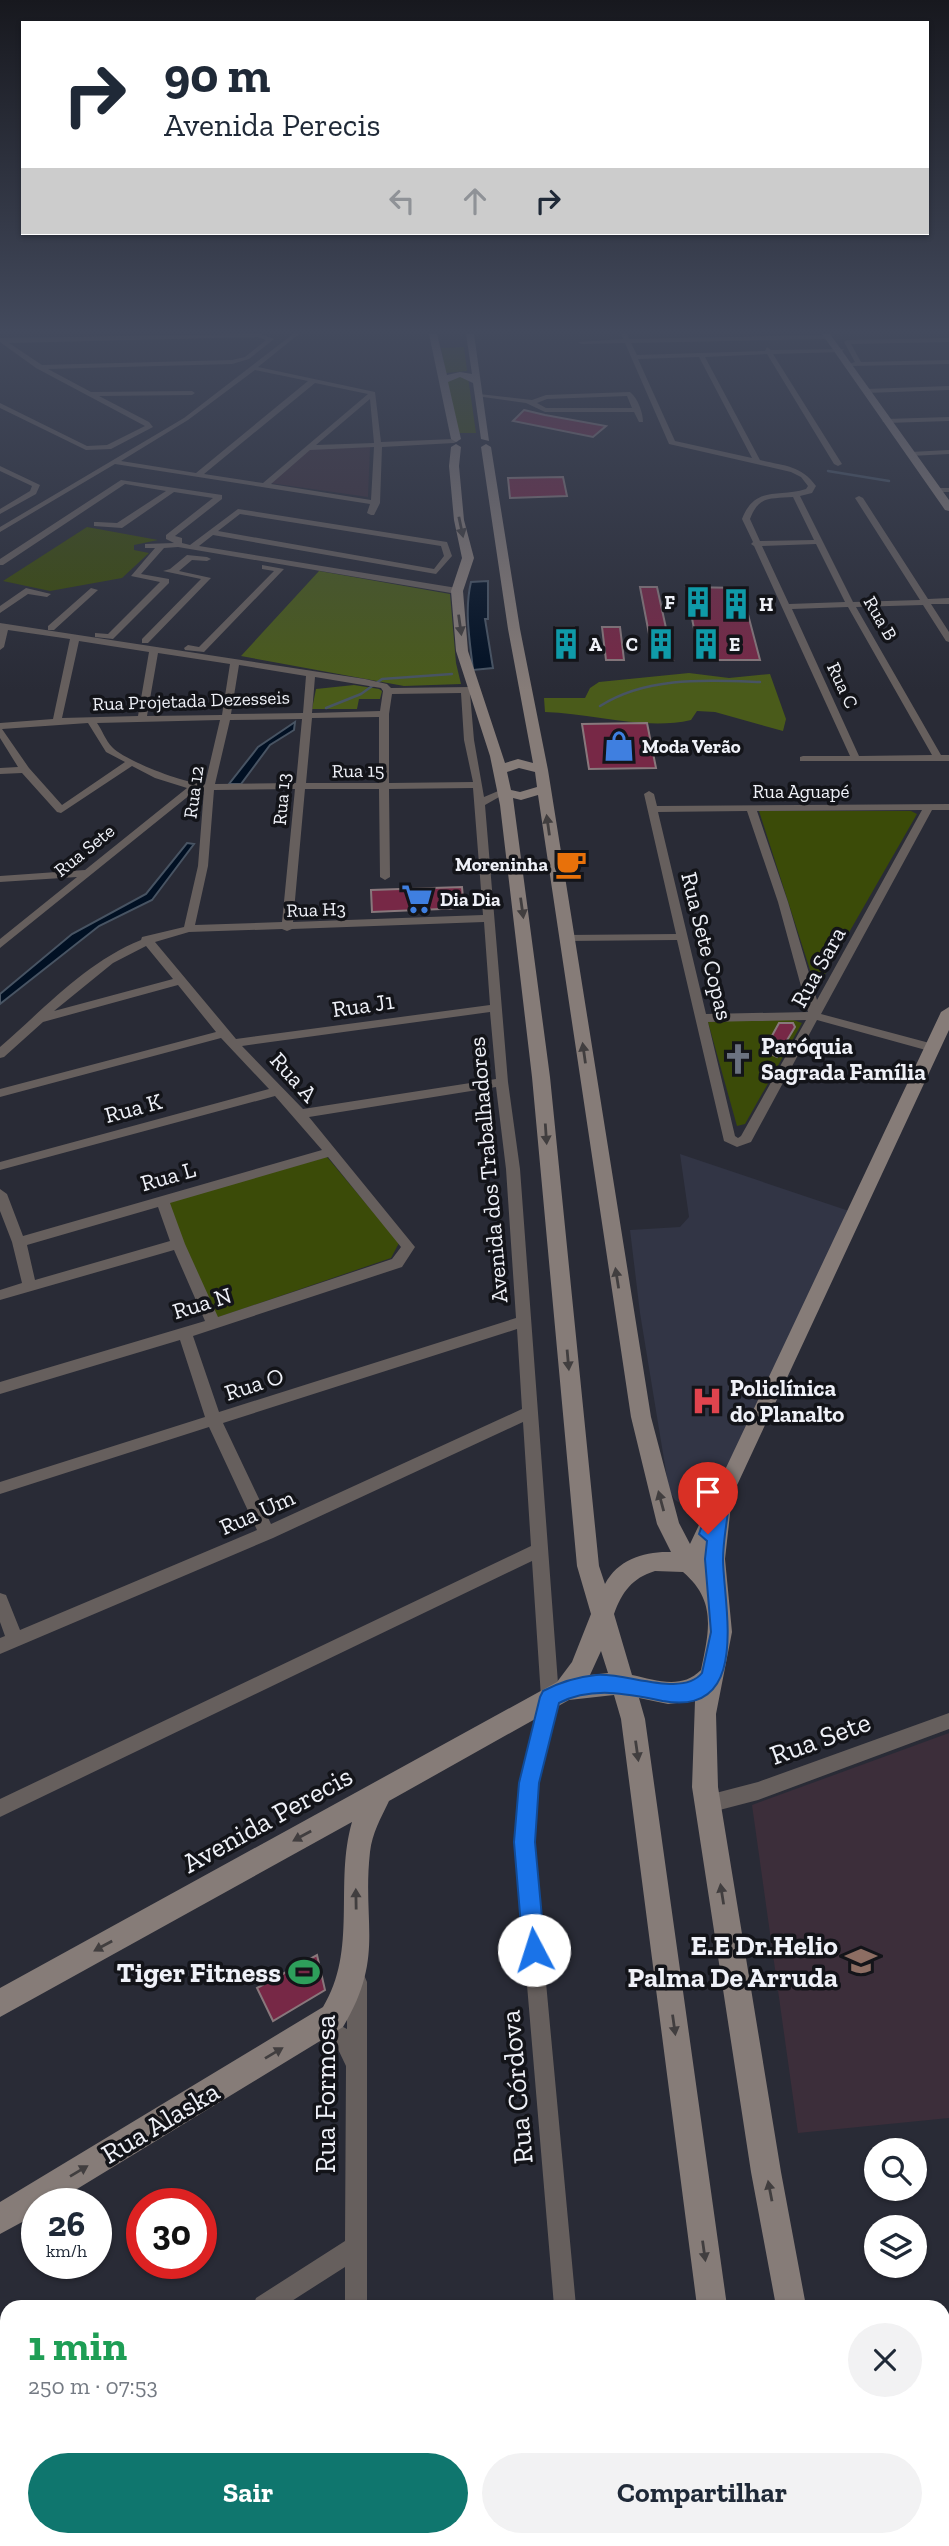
<!DOCTYPE html>
<html lang="pt">
<meta charset="utf-8">
<style>
body{margin:0;font-family:"Zilla Slab",serif;background:#f2f2f3;color:#1f2937;height:100vh;display:flex;flex-direction:column;font-size:26px;white-space:nowrap}
*{box-sizing:border-box;margin:0}
p{font-size:23px;color:#747a83}
.icon{flex:none;width:38px;height:38px;fill:none;stroke:currentColor;stroke-width:2;stroke-linecap:round;stroke-linejoin:round}
.map{position:relative;flex:1;overflow:hidden}
.details{position:absolute;left:0px;top:2300px;width:950px;height:247px;display:flex;flex-direction:column;background:#fff;border-radius:21px 21px 0 0;box-shadow:0 2px 5px #0004}
.details>*{flex:none}
.hud{position:absolute;left:21px;top:21px;width:908px;height:214px;border-radius:0px;box-shadow:0 2px 5px #0004;background:#fff;color:#1f2937;overflow:hidden}
.controls{position:absolute;left:864px;top:2138px;display:grid;gap:14px}
.controls a{display:grid;place-items:center;width:63px;height:63px;border-radius:50%;background:#fff;box-shadow:0 2px 5px #0004;font-size:35px}
.speed{position:absolute;left:21px;top:2188px;display:flex;gap:14px;font-size:35px;font-weight:700;text-align:center}
.speed>*{display:grid;place-content:center;width:91px;height:91px;border-radius:50%;background:#fff;box-shadow:0 2px 5px #0004;line-height:1}
.speed small{font-size:18px;font-weight:400}
.speed .limit{border:10px solid #d22;background:#fff;color:#111}
.pin{position:absolute;display:grid;place-items:center;width:60px;height:60px;color:#fff;margin:-72px -30px;border-radius:50% 50% 50% 0;rotate:-45deg;box-shadow:0 0 7px #0007}
.pin .icon{rotate:45deg}
.me{position:absolute;width:77px;margin:-38px;rotate:355deg;stroke-linejoin:round;filter:drop-shadow(0 0 5px #0008)}
.turn{display:flex;align-items:center;gap:24px;height:147px;padding:0 28px;font-size:32px}
.turn .icon{width:91px;height:91px;stroke-width:2.5}
.turn b{display:block;font-size:49px;line-height:60px}
.lanes{display:flex;align-items:center;height:66px;padding:0 28px;background:#0003;justify-content:center;gap:35px;direction:ltr}
.lanes .off{opacity:.35}
.round{display:grid;place-items:center;flex:none;width:74px;height:74px;border-radius:37px;background:#f2f2f3}
.overview{display:flex;align-items:center;justify-content:space-between;height:119px;padding:0 28px}
h1{font-size:42px;font-weight:800;line-height:52px;color:#1e9e55}
.action{display:flex;gap:14px;margin-top:auto;padding:14px 28px}
.action a{flex:1;height:80px;border-radius:42px;background:#0f766e;color:#fff;font-size:28px;font-weight:800;line-height:80px;text-align:center}
.action a+a{background:#f2f2f3;color:#1f2937}
.map>svg:first-child{display:block}
.built{fill:#323545}
.education{fill:#3c2e3a}
.green{fill:#3b4b08}
.forest{fill:#4a5b1a}
.water{fill:#011023;stroke:#485463;stroke-width:2}
.lines{fill:none;stroke-linecap:round;stroke-linejoin:round}
.stream{stroke:#485463;stroke-width:2.5}
.building{fill:#772846;stroke:#88787c;stroke-width:2}
.street{fill:#665f5d;fill-rule:evenodd}
.secondary{fill:#867c78;fill-rule:evenodd}
.oneway{fill:#413e3f}
.route{fill:#1a73e8;stroke:#114b97;stroke-width:2}
.labels{text-anchor:middle;stroke-width:7;stroke-linejoin:round;paint-order:stroke}
.far-poi-label{font-size:19px;font-weight:bold;fill:#eff1f8;stroke:#131419;text-anchor:start}
.far-street-label{font-size:19px;fill:#eff1f8;stroke:#131419}
.street-label{font-size:23px;fill:#eff1f8;stroke:#131419}
.poi-label{font-size:23px;font-weight:bold;fill:#eff1f8;stroke:#131419;text-anchor:start}
.near-street-label{font-size:28px;fill:#eff1f8;stroke:#131419}
.near-poi-label{font-size:28px;font-weight:bold;fill:#eff1f8;stroke:#131419;text-anchor:end}
</style>
<div class="map">
<svg width="949" height="2546" viewBox="0 0 949 2546">
<rect width="100%" height="100%" fill="#292b36"/>
<!-- built -->
<path class="built" d="M680,1154L849,1211L709,1508L683,1505L675,1500L669,1490L640,1313L630,1230L680,1227L689,1217Z"/>
<!-- education -->
<path class="education" d="M370,447L368,497L270,483L308,449Z
M949,1733V2118L798,2133L752,1805Z"/>
<!-- green -->
<path class="green" d="M464,347L467,371L446,373L441,348Z
M452,377H468L476,433H456L447,380Z
M87,527L158,540L134,545V550L149,553L122,578L50,591L3,581Z
M759,811H911L917,814L824,976L811,973Z
M787,1018L802,1023L745,1124L737,1126L708,1022Z
M327,1157L399,1243L391,1258L216,1318L183,1247L167,1201Z
M7,2499V2539H322V2546H0V2504Z"/>
<!-- forest -->
<path class="forest" d="M319,571L450,594L456,663L461,684L404,686L241,656Z
M689,673L729,678L770,674L786,719L783,731L715,712L697,711L691,720C644,731 592,713 545,712L544,698H585L590,688L599,682Z
M354,685L379,689L382,691L380,699H359L357,709H312L316,689Z"/>
<!-- water -->
<path class="water" d="M488,581V619H485L493,668L473,670C470,641 464,611 471,582Z
M295,722L294,730L270,745L241,784H229L258,747Z
M187,843L194,844L152,900L99,926L0,1004V994L72,934L146,894Z"/>
<g class="lines">
<!-- stream -->
<path class="stream" d="M828,471L889,481
M600,706C647,676 706,680 760,682
M326,708L361,694L382,679L452,674"/>
</g>
<!-- building -->
<path class="building" d="M524,410L545,415L606,426L593,437L513,421Z
M563,477L567,496L510,498L508,478Z
M640,587H657L673,660H654Z
M686,587L741,588L760,660H700Z
M556,627H574L576,660H558Z
M602,627H620L624,660H606Z
M647,723L656,768L589,769L582,724Z
M462,887L464,908L372,912L371,890Z
M779,1023H793L795,1027L777,1057L767,1052L771,1044L768,1043Z
M317,1955L325,1990L273,2021L257,1988Z"/>
<g class="lines">
<!-- street -->
<path class="street" d="M261,334L274,339L249,359L232,364L48,369L91,392L192,391L195,393L192,395L99,396L149,422L153,427L111,449L86,450L0,408V403L2,404L87,446L107,445L145,426L36,368L0,342V338ZM258,337L266,340L245,357L232,360L42,365L9,343Z
M293,334H299L258,367L375,392L381,442L454,439L458,441L454,443L382,447L380,503L374,515H371L367,513L370,504L115,464L0,532V527L184,418ZM255,370L308,381L196,473L121,461L188,420ZM315,383L368,394L263,483L204,474ZM370,399L374,443L316,445ZM374,447L371,500L271,484L310,450Z
M621,334H627L629,339L829,335L832,337L829,339L631,343L637,355L765,351L767,347L771,350L844,349L842,352L773,354L842,464L838,466L834,464L767,354L705,357L760,460C784,466 801,465 816,486L812,493L800,496L853,602L920,600L855,498L859,496L863,498L928,599L949,598V604H931L949,632V642L946,641L923,605L856,607L941,755H949V761H800V757L803,756H850L754,546L751,544L753,542L742,519C755,485 778,498 806,489L808,486L801,477L791,472L669,444L625,343L581,344L578,342L623,339ZM699,357L752,458L675,441L638,359ZM793,497L814,540L760,541L750,519C759,495 771,499 793,497ZM816,544L845,602L789,604L762,546ZM848,607L932,755L859,756L792,609Z
M949,338V342L851,344L861,362L949,360V364L852,366L849,364L855,362L844,342L847,340Z
M949,386V390L866,393L863,391L866,389Z
M630,392C638,398 643,413 643,422H639L634,412H545L526,403L476,396L479,394L532,400L546,395ZM627,396L632,408H546L537,403L547,399Z
M949,417V421L886,423L882,421L886,419Z
M949,450V454L910,456L906,454L910,452Z
M0,466L40,485L36,494L0,514V509L30,491L32,486L0,471Z
M121,480L222,495V499L175,536L182,538V543L190,545L238,509L447,542L452,556L436,574L213,535L199,546L457,588L461,591L457,594L178,547L164,548L141,574L169,579V583L113,639L95,637V633L108,634L160,582L131,576L155,548H145V544L174,543L166,539V535L213,498L174,492L122,528L94,526V522H97L117,523L166,491L125,484L3,565H0V559ZM240,514L441,546L444,556L434,569L218,531Z
M933,488H949V492H933Z
M187,555L207,557L211,559L207,561L192,560L179,571L211,578L148,643H142V639L201,579L163,571L170,569Z
M262,565L284,569L204,652L185,650L184,648L188,645L199,647L274,571L262,569Z
M26,588L51,594L47,597L28,594L0,613V606Z
M91,588L98,590L54,630H48V626Z
M0,623L365,679L387,684L391,688L471,687L476,690L470,693L474,740L484,797L503,789L508,792L485,805L508,1082L520,1169L559,1697L538,1783L533,1842L576,2306H554L515,1842L520,1783L541,1697L532,1561L0,1817V1799L531,1546L523,1422L273,1538L0,1654V1638L5,1636L0,1622V1593L6,1595L20,1630L257,1530L209,1427L0,1494V1482L205,1417L180,1340L0,1394V1382L205,1321L174,1250L0,1300V1290L22,1283L12,1242L0,1211V1189L7,1194L23,1236L322,1150L275,1096L0,1170V1162L269,1089L221,1038L0,1097V1089L216,1032L178,985L43,1022L4,1057L0,1058V1047C44,1009 86,962 141,940L142,937L184,927L198,866L204,790H196L0,948V939L77,877L0,882V876L85,870L187,788L155,778L132,766L61,813L57,812L22,773L0,774V768L18,767L0,738V723L53,719L70,639L8,630L4,647L0,650ZM79,641L149,652L138,716L62,718ZM158,653L230,664L222,715L147,716ZM239,665L306,676L303,713L231,714ZM315,677L381,688L383,691L380,711L312,713ZM461,693L464,740L473,782L389,783V714L392,694ZM379,717V783H306L312,718ZM302,719L296,783L215,784L230,720ZM220,720L205,784C186,784 125,761 112,747C106,741 102,730 97,723ZM88,723L106,752L125,762L62,805L29,768L2,729ZM473,788L483,915L293,922L305,789H379L380,877L385,880L390,877L389,789ZM295,789L282,922L195,925L208,866L214,790ZM484,922L490,1005L236,1039L155,942L189,932L282,929L287,931L292,929ZM146,946L173,979L54,1011L113,963ZM490,1012L496,1079L303,1109L242,1046ZM496,1087L506,1169L516,1318L219,1412L193,1336L402,1267L415,1247L309,1117ZM328,1157L401,1247L392,1259L218,1317L185,1244L170,1203ZM158,1207L170,1241L35,1280L27,1245ZM517,1329L522,1409L271,1524L223,1423Z
M649,791L654,794L657,806L949,804V810H932L821,1014L937,1045L939,1048L937,1051L933,1052L817,1020L751,1142L737,1147L724,1141L677,940L566,941L560,938L566,935L676,934L644,794ZM922,810L817,1000L788,902L757,811ZM747,811L778,902L808,1012L706,1014L658,812ZM806,1020L741,1136L738,1138L735,1136L708,1022Z
M949,1713V1729L758,1800L708,1813L702,1810L699,1804L702,1798L708,1795L758,1782Z
M357,1972L364,1975L367,1982V2306H345V2267L284,2306H253L256,2298L345,2241L346,2066L336,2045L313,2032L310,2025L313,2018L320,2015L347,2029V1982L350,1975Z
M943,2320L949,2322V2345L943,2343Z
M7,2463V2488L0,2491V2466Z
M346,2539H370V2546H346Z
M573,2539H597V2546H573Z"/>
<!-- secondary -->
<path class="secondary" d="M429,334H437L447,375L460,372L472,374L466,334H474L489,441L481,439L473,383L460,377L448,382L461,439L456,442L451,439Z
M822,334H830L949,500V511L945,510Z
M456,444L461,447L459,466L464,520L474,558L463,591L468,651L505,763L518,759L533,763L508,629L481,447L486,444L491,447L520,629L548,770L651,1417L679,1523L690,1544L941,1012L949,1007V1030L732,1496L725,1559L732,1632L716,1714L718,1787L781,2172L806,2306H776L751,2172L692,1787L695,1701L668,1704L639,1698L645,1719L727,2306H697L621,1719L614,1695L569,1700L389,1801C381,1818 372,1833 370,1852C362,1924 385,1957 343,2027L54,2203H37V2214L0,2234V2202L323,2007C358,1950 334,1884 352,1822L0,2017V1988L557,1682L572,1662L591,1614L577,1566L532,1077L500,805L490,756L456,651L451,591L462,558L454,520L449,466L451,447ZM519,768L535,772L537,787L520,792L511,790L507,772ZM538,795L631,1417L657,1524L671,1552C645,1551 618,1559 605,1584L599,1566L550,1077L513,798L521,800ZM655,1571L683,1572C717,1601 709,1631 701,1670C681,1690 656,1680 632,1675L614,1614C622,1592 632,1578 655,1571ZM601,1651L608,1673L590,1675Z
M726,2539H760L761,2546H727Z
M810,2539H844L845,2546H811Z"/>
</g>
<!-- one-way arrows -->
<defs><path id="oneway-solid" d="M-6-.8H1V-3.2L6.5 0L1 3.2V.8H-6Z" transform="scale(1.75)"/></defs>
<g class="oneway">
<use href="#oneway-solid" transform="translate(461 527) rotate(78)"/>
<use href="#oneway-solid" transform="translate(460 625) rotate(82)"/>
<use href="#oneway-solid" transform="translate(548 825) rotate(-98)"/>
<use href="#oneway-solid" transform="translate(522 908) rotate(82)"/>
<use href="#oneway-solid" transform="translate(584 1053) rotate(-98)"/>
<use href="#oneway-solid" transform="translate(546 1134) rotate(86)"/>
<use href="#oneway-solid" transform="translate(617 1278) rotate(-99)"/>
<use href="#oneway-solid" transform="translate(568 1360) rotate(85)"/>
<use href="#oneway-solid" transform="translate(661 1501) rotate(-105)"/>
<use href="#oneway-solid" transform="translate(637 1751) rotate(82)"/>
<use href="#oneway-solid" transform="translate(302 1836) rotate(151)"/>
<use href="#oneway-solid" transform="translate(722 1894) rotate(-99)"/>
<use href="#oneway-solid" transform="translate(356 1899) rotate(-91)"/>
<use href="#oneway-solid" transform="translate(103 1946) rotate(151)"/>
<use href="#oneway-solid" transform="translate(674 2025) rotate(82)"/>
<use href="#oneway-solid" transform="translate(274 2053) rotate(-31)"/>
<use href="#oneway-solid" transform="translate(79 2171) rotate(-31)"/>
<use href="#oneway-solid" transform="translate(770 2191) rotate(-101)"/>
<use href="#oneway-solid" transform="translate(704 2251) rotate(82)"/>
</g>
<!-- sky -->
<linearGradient id="sky" x2="0" y2="1"><stop stop-color="#17181e"/><stop offset="0.48" stop-color="#434a5d"/><stop offset="1" stop-color="#434a5d" stop-opacity="0"/></linearGradient>
<rect width="949" height="690" fill="url(#sky)"/>
<!-- route -->
<path class="route" d="M721,1489L730,1496C728,1517 723,1539 723,1560C724,1608 751,1717 663,1701C629,1694 592,1686 559,1703L539,1783L535,1842L545,1950L542,1957L534,1961L526,1957L523,1950L514,1842L519,1783L540,1697L543,1691C560,1682 577,1677 596,1675C626,1672 682,1698 702,1673L711,1632L705,1559L707,1541L699,1534L712,1496Z"/>
<!-- icons -->
<defs>
<symbol id="building-bare" viewBox="-9 -9 18 18"><path d="M-4-6H4V6H1V3H-1V6H-4ZM-2.5-4.3h1.7v1.8h-1.7ZM.8-4.3h1.7v1.8H.8ZM-2.5-1h1.7V.8h-1.7ZM.8-1h1.7V.8H.8Z" fill="#0f9aa8" stroke="#131419" stroke-width="2.5" paint-order="stroke"/></symbol>
<symbol id="shop-bare" viewBox="-9 -9 18 18"><path d="M-5-2.5h2.3a2.7 3.5 0 0 1 5.4 0H5L5.5 6h-11ZM-1.5-2.5h3a1.5 2.3 0 0 0-3 0Z" fill="#3f7fe0" stroke="#131419" stroke-width="2.5" paint-order="stroke"/></symbol>
<symbol id="cafe-bare" viewBox="-9 -9 18 18"><path d="M-5.5-4.5H6V0H3Q3 3.5 0 3.5H-2.5Q-5.5 3.5-5.5 0ZM3-3.2v2h1.7v-2ZM-6 4.5H4V6H-6Z" fill="#e8710a" stroke="#131419" stroke-width="2.5" paint-order="stroke"/></symbol>
<symbol id="supermarket-bare" viewBox="-9 -9 18 18"><path d="M-6-5.5h2.5l.6 2H6L4.5 2H-2.5L-4.4-4H-6ZM-1.5 3.2a1.3 1.3 0 1 0 .1 0ZM3 3.2a1.3 1.3 0 1 0 .1 0Z" fill="#3f7fe0" stroke="#131419" stroke-width="2.5" paint-order="stroke"/></symbol>
<symbol id="church-bare" viewBox="-9 -9 18 18"><path d="M-1.2-6h2.4v3.5h3.3v2.4h-3.3V6h-2.4V-.1h-3.3v-2.4h3.3Z" fill="#6b7280" stroke="#131419" stroke-width="2.5" paint-order="stroke"/></symbol>
<symbol id="hospital-bare" viewBox="-9 -9 18 18"><path d="M-5-5h3v3.5h4V-5h3V5h-3V1.5h-4V5h-3Z" fill="#e0444e" stroke="#131419" stroke-width="2.5" paint-order="stroke"/></symbol>
<symbol id="school-bare" viewBox="-9 -9 18 18"><path d="M0-5L7-2L0 1L-7-2ZM-4 1L0 2.5L4 1V4Q0 6-4 4Z" fill="#8d6e63" stroke="#131419" stroke-width="2.5" paint-order="stroke"/></symbol>
<symbol id="stadium-bare" viewBox="-9 -9 18 18"><path d="M0-5a6.5 5 0 1 0 0 10a6.5 5 0 1 0 0-10ZM-3.5-1.8h7v3.6h-7Z" fill="#2e9e5b" stroke="#131419" stroke-width="2.5" paint-order="stroke"/></symbol>
</defs>
<g fill-rule="evenodd">
<use href="#building-bare" x="676" y="580" width="44" height="44"/>
<use href="#building-bare" x="714" y="582" width="44" height="44"/>
<use href="#building-bare" x="544" y="622" width="44" height="44"/>
<use href="#building-bare" x="639" y="622" width="44" height="44"/>
<use href="#building-bare" x="684" y="622" width="44" height="44"/>
<use href="#shop-bare" x="597" y="724" width="44" height="44"/>
<use href="#cafe-bare" x="549" y="842" width="44" height="44"/>
<use href="#supermarket-bare" x="395" y="877" width="44" height="44"/>
<use href="#church-bare" x="716" y="1037" width="44" height="44"/>
<use href="#hospital-bare" x="685" y="1379" width="44" height="44"/>
<use href="#school-bare" x="839" y="1939" width="44" height="44"/>
<use href="#stadium-bare" x="282" y="1950" width="44" height="44"/>
</g>
<g class="labels">
<!-- far-poi labels -->
<g class="far-poi-label">
<text x="675" y="609" text-anchor="end">F</text>
<text x="759" y="611">H</text>
<text x="589" y="651">A</text>
<text x="638" y="651" text-anchor="end">C</text>
<text x="729" y="651">E</text>
<text x="642" y="753">Moda Verão</text>
<text x="548" y="871" text-anchor="end">Moreninha</text>
<text x="440" y="906">Dia Dia</text>
</g>
<!-- far-street labels -->
<g class="far-street-label">
<text transform="translate(881 618) rotate(60)" y="7">Rua B</text>
<text transform="translate(843 685) rotate(65)" y="7">Rua C</text>
<text transform="translate(191 700) rotate(-2)" y="7">Rua Projetada Dezesseis</text>
<text transform="translate(358 770) rotate(-1)" y="7">Rua 15</text>
<text x="801" y="798">Rua Aguapé</text>
<text transform="translate(193 792) rotate(-82)" y="7">Rua 12</text>
<text transform="translate(281 799) rotate(-85)" y="7">Rua 13</text>
<text transform="translate(84 850) rotate(-39)" y="7">Rua Sete</text>
<text transform="translate(316 909) rotate(-2)" y="7">Rua H3</text>
</g>
<!-- street labels -->
<g class="street-label">
<text transform="translate(707 946) rotate(76)" y="8">Rua Sete Copas</text>
<text transform="translate(818 967) rotate(-61)" y="8">Rua Sara</text>
<text transform="translate(363 1005) rotate(-8)" y="8">Rua J1</text>
<text transform="translate(294 1077) rotate(48)" y="8">Rua A</text>
<text transform="translate(133 1108) rotate(-15)" y="8">Rua K</text>
<text transform="translate(488 1170) rotate(-95)" y="8">Avenida dos Trabalhadores</text>
<text transform="translate(168 1176) rotate(-16)" y="8">Rua L</text>
<text transform="translate(202 1303) rotate(-17)" y="8">Rua N</text>
<text transform="translate(254 1384) rotate(-18)" y="8">Rua O</text>
<text transform="translate(257 1512) rotate(-24)" y="8">Rua Um</text>
</g>
<!-- poi labels -->
<g class="poi-label">
<text x="761" y="1054">Paróquia<tspan x="761" dy="26">Sagrada Família</tspan></text>
<text x="730" y="1396">Policlínica<tspan x="730" dy="26">do Planalto</tspan></text>
</g>
<!-- near-street labels -->
<g class="near-street-label">
<text transform="translate(820 1738) rotate(-20)" y="10">Rua Sete</text>
<text transform="translate(267 1819) rotate(-29)" y="10">Avenida Perecis</text>
<text transform="translate(516 2087) rotate(-95)" y="10">Rua Córdova</text>
<text transform="translate(325 2094) rotate(-90)" y="10">Rua Formosa</text>
<text transform="translate(160 2122) rotate(-31)" y="10">Rua Alaska</text>
</g>
<!-- near-poi labels -->
<g class="near-poi-label">
<text x="838" y="1955">E.E Dr.Helio<tspan x="838" dy="32">Palma De Arruda</tspan></text>
<text x="281" y="1982">Tiger Fitness</text>
</g>
</g>
</svg>
<div class="controls">
<a><svg class="icon" aria-label="search" viewBox="0 0 24 24"><circle cx="10" cy="10" r="6"/><path d="M15 15l6 6"/></svg></a>
<a><svg class="icon" aria-label="layers" viewBox="0 0 24 24"><path d="M12 4l9 5-9 5-9-5zM3 14l9 5 9-5"/></svg></a>
</div>
<div class="speed"><div>26<small>km/h</small></div><div class="limit">30</div></div>
<div class="pin" style="left:708px;top:1534px;background:#d93025"><svg class="icon" aria-label="arrive" viewBox="0 0 24 24"><path d="M6 21V4h12l-3 4 3 4H6"/></svg></div>
<svg class="me" style="left:534px;top:1950px" viewBox="-20 -20 40 40"><circle r="19" fill="#fff"/><path d="M0-13L10 11 0 6-10 11z" fill="#1a73e8"/></svg>
<div class="hud">
<div class="turn"><svg class="icon" aria-label="right" viewBox="0 0 24 24"><path d="M7 20v-9h11M14 6l5 5-5 5"/></svg><div><b>90 m</b>Avenida Perecis</div></div>
<div class="lanes"><svg class="icon off" aria-label="left" viewBox="0 0 24 24"><path d="M17 20v-9H6M10 6l-5 5 5 5"/></svg><svg class="icon off" aria-label="ahead" viewBox="0 0 24 24"><path d="M12 20V5M6 11l6-6 6 6"/></svg><svg class="icon" aria-label="right" viewBox="0 0 24 24"><path d="M7 20v-9h11M14 6l5 5-5 5"/></svg></div>
</div>
<section class="details">
<div class="overview"><div><h1>1 min</h1><p>250 m · 07:53</p></div><a class="round"><svg class="icon" aria-label="close" viewBox="0 0 24 24"><path d="M6 6l12 12M18 6L6 18"/></svg></a></div>
<div class="action"><a>Sair</a><a>Compartilhar</a></div>
</section>
</div>
